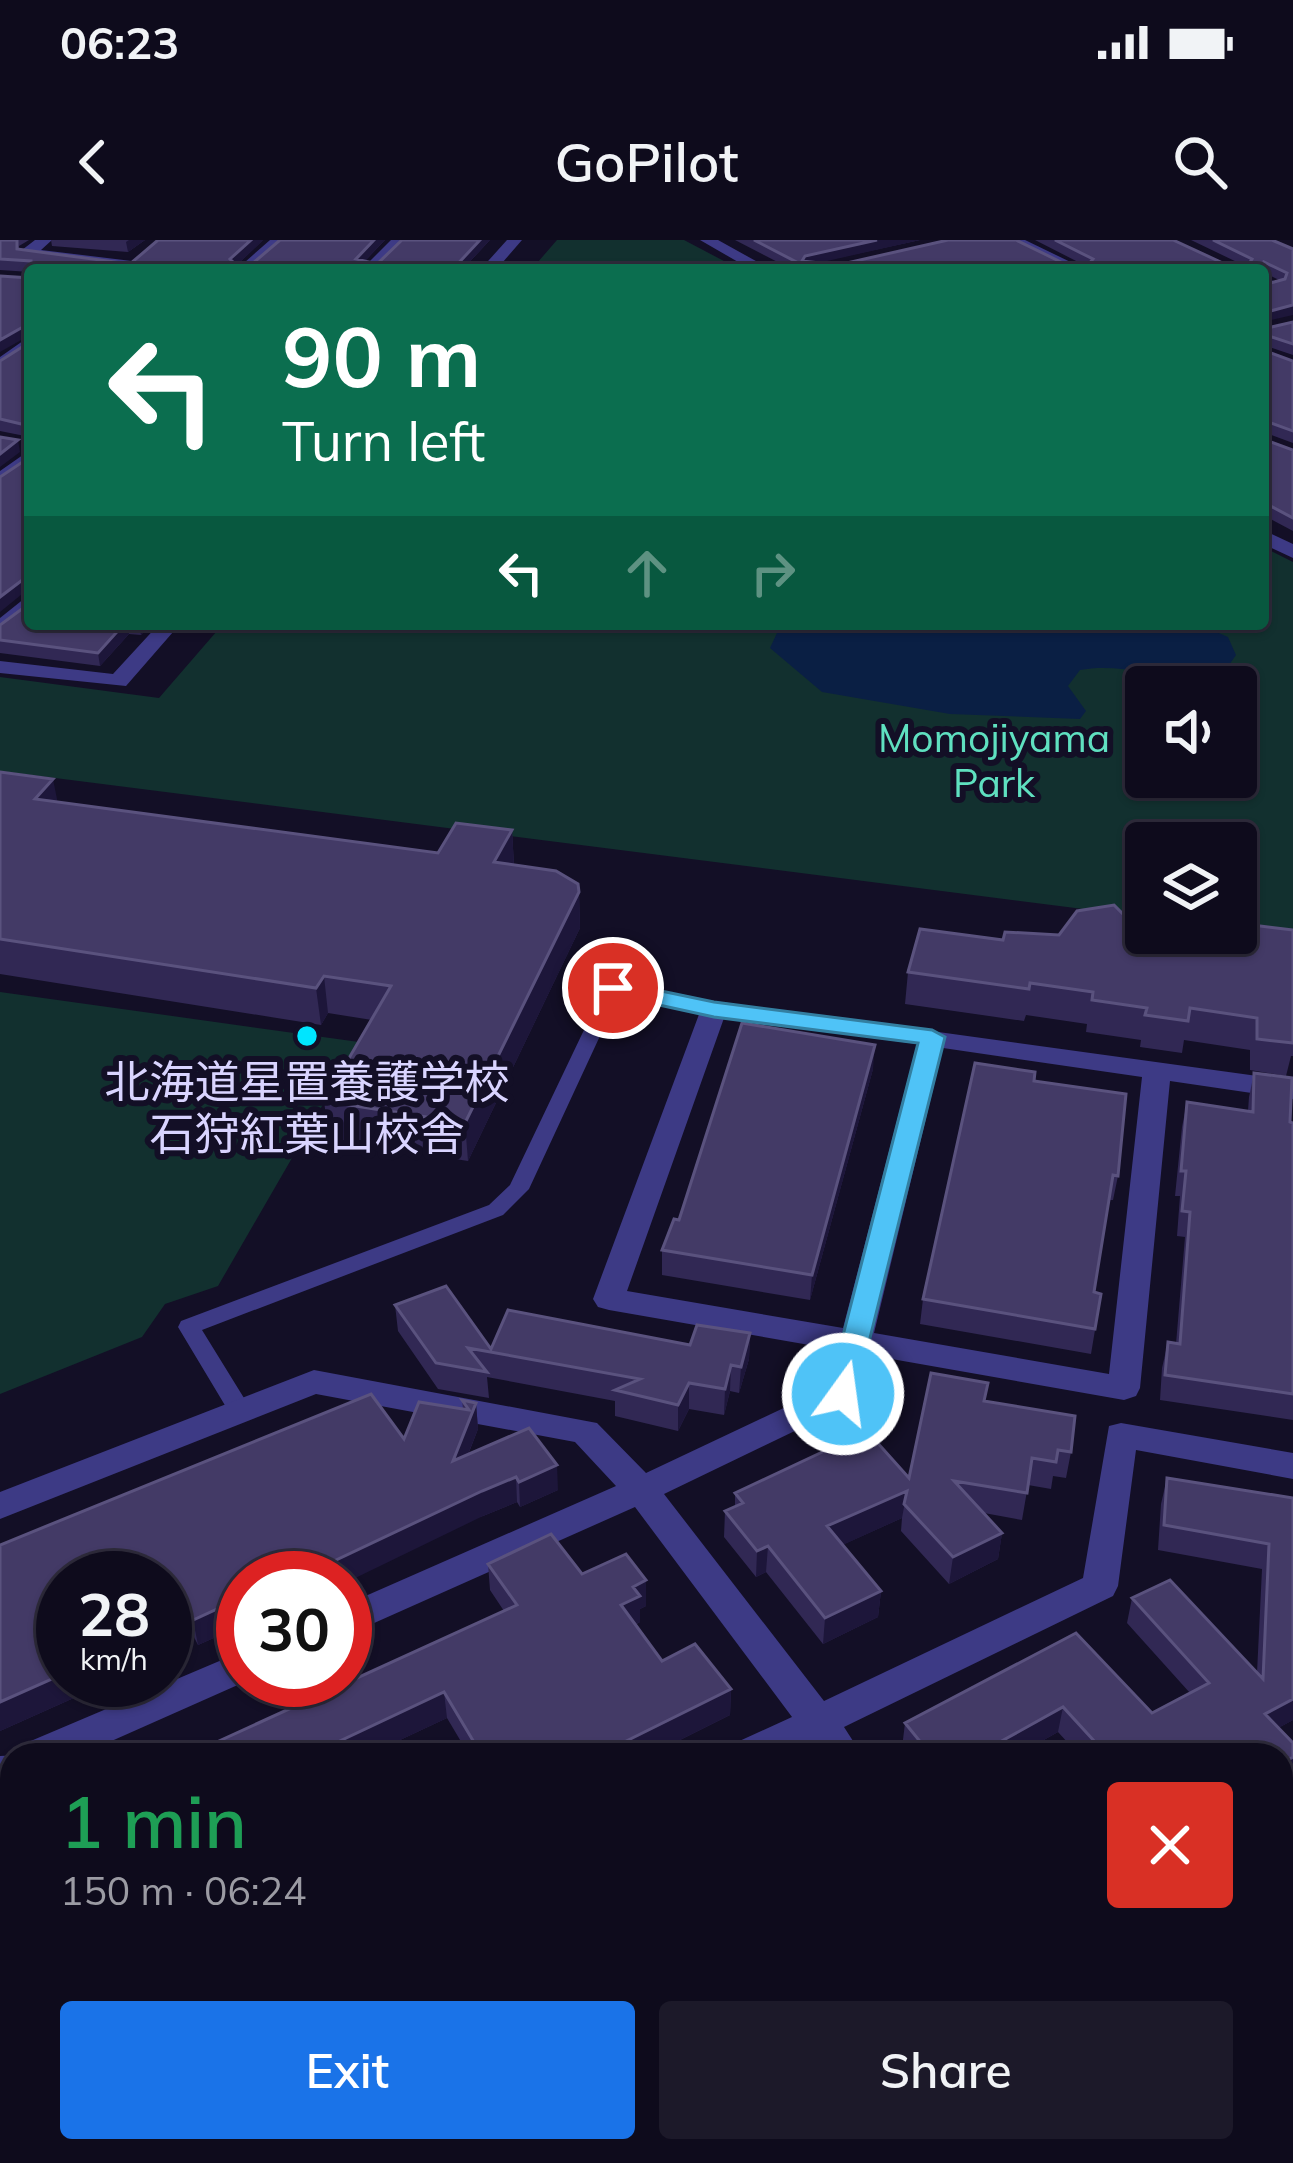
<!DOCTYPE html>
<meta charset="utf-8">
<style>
body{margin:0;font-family:Mulish,"Noto Sans JP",sans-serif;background:#1c1929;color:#f1f3f6;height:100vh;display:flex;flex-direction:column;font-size:45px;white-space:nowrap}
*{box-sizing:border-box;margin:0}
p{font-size:39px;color:#9b9ba3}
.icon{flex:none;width:66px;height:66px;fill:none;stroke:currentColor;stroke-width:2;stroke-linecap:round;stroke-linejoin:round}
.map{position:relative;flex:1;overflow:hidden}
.panel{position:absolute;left:0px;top:1503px;width:1293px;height:420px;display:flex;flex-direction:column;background:#0e0b1c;border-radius:36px 36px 0 0;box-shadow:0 3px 9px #0004,0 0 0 3px #2e2b3b}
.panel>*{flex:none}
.hud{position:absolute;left:24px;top:24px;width:1245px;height:366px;border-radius:12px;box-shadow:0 3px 9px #0004,0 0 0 3px #2e2b3b;background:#0b6e4f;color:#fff;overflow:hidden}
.buttons{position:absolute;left:1125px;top:426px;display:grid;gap:24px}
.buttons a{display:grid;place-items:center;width:132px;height:132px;border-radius:12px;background:#0e0b1c;box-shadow:0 3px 9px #0004,0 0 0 3px #2e2b3b;font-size:60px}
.speed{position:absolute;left:36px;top:1311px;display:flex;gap:24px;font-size:60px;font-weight:700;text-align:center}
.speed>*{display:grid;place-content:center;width:156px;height:156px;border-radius:50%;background:#0e0b1c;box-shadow:0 3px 9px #0004,0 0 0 3px #2e2b3b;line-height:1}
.speed small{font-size:30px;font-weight:400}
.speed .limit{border:18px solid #d22;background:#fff;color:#111}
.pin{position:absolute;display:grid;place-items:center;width:102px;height:102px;color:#fff;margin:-51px;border:6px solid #fff;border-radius:50%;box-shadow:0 3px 12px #0007}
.me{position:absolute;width:132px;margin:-66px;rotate:14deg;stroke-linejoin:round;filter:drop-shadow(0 0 9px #0008)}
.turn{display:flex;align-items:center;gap:42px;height:252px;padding:0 60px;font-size:54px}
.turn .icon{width:156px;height:156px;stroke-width:2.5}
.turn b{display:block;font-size:84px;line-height:102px}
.lanes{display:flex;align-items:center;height:114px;padding:0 60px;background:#0003;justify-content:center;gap:60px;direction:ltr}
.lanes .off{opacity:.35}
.round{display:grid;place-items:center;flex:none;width:126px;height:126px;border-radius:12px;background:#1c1929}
.head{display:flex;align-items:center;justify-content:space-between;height:204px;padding:0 60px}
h1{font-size:72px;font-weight:600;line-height:90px;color:#1e9e55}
.action{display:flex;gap:24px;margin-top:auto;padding:24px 60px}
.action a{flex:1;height:138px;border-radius:12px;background:#1a73e8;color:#fff;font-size:48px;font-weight:600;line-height:138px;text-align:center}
.action a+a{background:#1c1929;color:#f1f3f6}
.status{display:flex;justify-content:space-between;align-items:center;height:84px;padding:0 60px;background:#0e0b1c;direction:ltr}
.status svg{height:33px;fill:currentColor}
header{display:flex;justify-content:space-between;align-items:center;height:156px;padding:0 60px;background:#0e0b1c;font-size:54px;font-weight:600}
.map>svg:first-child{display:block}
.green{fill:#12302f;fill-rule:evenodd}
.water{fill:#0a1f44}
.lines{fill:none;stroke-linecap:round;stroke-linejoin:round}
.service{fill:#3d3a85;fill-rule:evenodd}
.minor{fill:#3d3a85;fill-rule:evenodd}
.wall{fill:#312854}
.shaded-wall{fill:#1d163a}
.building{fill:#433a66;stroke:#5a527e;stroke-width:3}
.route{fill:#4fc3f7;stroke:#337fa1;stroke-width:3}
.poi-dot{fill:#00e5ff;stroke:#130f26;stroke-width:4.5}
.labels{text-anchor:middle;stroke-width:12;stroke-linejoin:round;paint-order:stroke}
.far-park-label{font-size:39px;fill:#5fe0c0;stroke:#130f26}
.poi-label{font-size:45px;fill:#d9d4ff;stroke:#130f26}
</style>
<div class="status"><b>06:23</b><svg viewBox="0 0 49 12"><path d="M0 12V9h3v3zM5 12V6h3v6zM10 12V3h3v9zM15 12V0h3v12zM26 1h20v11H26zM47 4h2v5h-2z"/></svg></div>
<header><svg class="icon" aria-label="back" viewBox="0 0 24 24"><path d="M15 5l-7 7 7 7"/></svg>GoPilot<svg class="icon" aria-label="search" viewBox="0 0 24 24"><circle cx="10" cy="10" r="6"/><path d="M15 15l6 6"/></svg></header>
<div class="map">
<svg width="1293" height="1923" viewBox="0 0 1293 1923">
<rect width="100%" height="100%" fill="#130f26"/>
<!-- green -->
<path class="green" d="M557,0H684L741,30H531Z
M1263,307L1293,322V696L1236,688V603H1146V677L0,531V437L159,458L223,384H1263ZM1146,447H1236V537H1146Z
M0,752L359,802L218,1046L165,1064L142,1097L0,1154Z"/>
<!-- water -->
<path class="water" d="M795,384H1198L1228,397L1236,415L1227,428C1177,450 1131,420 1080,430L1068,446L1086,471L1080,479L950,474L822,452L770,408L777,393Z"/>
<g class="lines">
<!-- service -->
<path class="service" d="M613,742L714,763L723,769L714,775L619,755L529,949L503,975L202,1090L252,1171L248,1177H232L178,1087L181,1081L489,965L510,945L604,748Z"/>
<!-- minor -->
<path class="minor" d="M35,0H52L41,10L140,22L132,27L22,16V10Z
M270,0H286L253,30H236Z
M391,0H407L378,30H361Z
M507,0H522L496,30H480Z
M700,0H718L772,30H752Z
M1006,0H1025L1087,30H1066Z
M1263,36L1281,45L1263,53Z
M30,96V109L0,130V117Z
M30,210V225L0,247V231Z
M1263,290L1293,304V318L1263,304Z
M30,354V372L0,396V378Z
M159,384H180L126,446L0,433V421L113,434Z
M714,761L1293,841V859L1170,841L1140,1148L1136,1156L1124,1160L869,1115L855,1162L664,1254L824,1461L1083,1338L1109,1186L1121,1183L1293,1213V1239L1136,1210L1118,1346L1113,1356L844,1487L862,1515H821L811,1503L786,1515H730L735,1503L792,1477L635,1267L345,1396V1365L616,1246L575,1202L316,1154L0,1279V1252L314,1130L597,1183L646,1233L828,1147L838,1110L609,1070L598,1067L593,1059L701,769ZM724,778L917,804L843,1088L627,1051ZM943,808L1142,837L1109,1134L874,1093Z
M243,1411V1440H249L80,1515H12V1545L0,1550V1516L21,1515L26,1503Z
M1293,1587V1624L1281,1629V1592Z
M12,1873V1911H27L0,1923V1878Z
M727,1911H787L782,1923H722Z
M1124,1911H1173L1178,1923H1129Z"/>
</g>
<!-- wall -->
<path class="wall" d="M0,0H29L19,6V9L130,24L263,0L238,24H252L280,0H385L365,21L377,24L490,0L462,30H30V32L0,30Z
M51,0H145L128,12L52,6Z
M735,0H920L819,22L838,25L1082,24L1035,0H1173L1225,24H1241L1191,0H1271L1293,9V75L1279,40L1263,32V30H793Z
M1293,82V115L1263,105V89Z
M30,102V197L0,191V121Z
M1263,110L1293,121V203L1263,192Z
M1263,199L1293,210V291L1263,275Z
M30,384H151L141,395L129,394L100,426L0,413V385Z
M0,532L57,562L438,613L512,590L514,625L579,652L580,688L468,921L329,899L324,861L372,780L328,773L321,785L0,734Z
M1126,677L1146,693L1293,690V816H1291L1286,836L1250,830V810L1184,800L1182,813L1140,807L1141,800L1086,792L1087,784L1026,775L1024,781L905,764L908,732L1003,700L1059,695Z
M873,829L810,1060L662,1035V1010L679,980Z
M1254,833L1290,882L1293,883V1180L1160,1160L1162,1128L1168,1102L1176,1104L1185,997L1177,996L1180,956H1175L1182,887L1187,862L1248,871L1249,857Z
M1034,841L1118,936L1113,960H1109L1094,1052L1101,1054L1091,1114L920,1084L923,1059Z
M395,1065L491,1109L690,1105L750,1093L749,1119L739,1153L730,1151L724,1175L689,1169L678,1191L615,1176V1161L487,1137L489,1158L438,1149L398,1091Z
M462,1160L476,1163L478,1189L468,1215L558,1250L520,1267L517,1262L483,1276L243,1338V1385L198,1405L193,1395L63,1440H114L0,1491V1305L404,1199L463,1169Z
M985,1161L1071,1212L1066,1238L1053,1236L1051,1249L1028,1245L1022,1280L984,1273L1002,1293L998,1319L949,1344L901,1291L902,1278L842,1305L881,1351L878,1377L823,1404L766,1332L756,1337L724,1297L725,1271L735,1267V1253L909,1238Z
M1167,1238L1293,1258V1480L1278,1488L1281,1515H1079L1058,1492L1017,1515H907L902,1508L905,1483L1076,1393L1152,1473L1190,1453L1127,1383L1132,1358L1257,1433L1262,1329L1158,1310L1161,1264Z
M488,1324L582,1334L646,1366L640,1369V1382L635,1385L662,1421L731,1449L730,1475L650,1515H469L447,1478L368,1515H181L197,1511L504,1371L490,1350Z
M1293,1669V1801L1281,1788V1676Z
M175,1911H350L356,1923H314L313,1920L307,1923H82L167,1915Z
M883,1911H1049L1058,1923H874L886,1915Z
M1226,1911H1281L1293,1923H1226L1223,1919Z"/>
<!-- shaded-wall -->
<path class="shaded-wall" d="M129,0H145L128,12L126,2Z
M251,0H263L232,30L230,19Z
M374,0H385L356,30V19Z
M480,0H490L462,30H452Z
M877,0H920L805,26L802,21L805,16Z
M1293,65V75L1263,82V73Z
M30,83V95L0,112V100Z
M18,200L20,212L0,227V214Z
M25,338L27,350L0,372V357Z
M124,384H127L129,394L100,426L98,413Z
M139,384H151L141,395Z
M53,539L60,574L35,559Z
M512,590L514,626L494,622Z
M579,652L580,688L468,921L465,883Z
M324,736L328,773L321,785L316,748Z
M875,805L873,829L810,1060L812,1035Z
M750,1093L749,1119L739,1153L741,1127Z
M731,1125L730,1151L724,1175L725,1149Z
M689,1143V1169L678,1191V1165Z
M476,1163L478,1189L455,1247L453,1221Z
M557,1225L558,1250L520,1267L519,1242Z
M516,1237L517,1262L483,1276L345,1343V1338H298L482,1251Z
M907,1251L902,1278L825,1313L827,1286Z
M1002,1293L998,1319L949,1344L953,1317Z
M768,1306L766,1332L756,1337L757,1311Z
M646,1340V1366L640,1369V1382L622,1391L621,1365L633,1347Z
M881,1351L878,1377L823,1404L825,1378Z
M243,1357V1385L198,1405L193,1380Z
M187,1370L193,1395L165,1408V1380Z
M63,1434V1440H114L0,1491V1462Z
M731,1449L730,1475L650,1515H598Z
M444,1452L447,1478L368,1515H310Z
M1293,1459V1480L1258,1499L1265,1474Z
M1063,1467L1058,1492L1017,1515H998L1000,1502Z
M1293,1517V1537L1281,1544V1524Z
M12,1664V1693L0,1699V1669Z
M12,1807V1836L0,1842V1813Z
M281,1911H311L313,1920L307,1923H258Z
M605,1911H646L626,1923H584Z
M939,1911H948L946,1923H922Z"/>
<!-- building -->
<path class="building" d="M0,0H17V9L130,24L158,0H251L230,19L235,24H252L280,0H374L356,19L377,24L402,0H480L452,30H31V21L0,19Z
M754,0H877L805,16L802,21L838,25L948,0H1016L1065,24L1088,25L1093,19L1055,0H1173L1225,24L1248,25L1252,19L1213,0H1272L1293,9V65L1263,73V45L1285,39L1287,33L1264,22L1263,30H812Z
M0,36L30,38V83L0,100Z
M1293,82V104L1263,94V89Z
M30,102V186L0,179V121Z
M1263,110L1293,121V191L1263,180Z
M0,197L18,200L0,214Z
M1263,199L1293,210V278L1263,262Z
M30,217V338H25L0,357V237Z
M30,363V384H124L98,413L0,400V385Z
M0,532L53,539L35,559L438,613L456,583L512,590L494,622L556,631L578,644L579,652L465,883L324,861L391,746L324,736L316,748L0,699Z
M1114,665L1126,677L1146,680V693H1236V683L1293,690V803L1257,799V778L1190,768L1188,781L1145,775L1147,768L1092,760L1093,752L1030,743L1029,749L908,732L920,689L1003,700L1005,692L1059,695L1077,671Z
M742,783L875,805L812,1035L662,1010L674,979L679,980Z
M975,823L1035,832L1034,841L1126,854L1118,936L1113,935L1094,1052L1101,1054L1095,1089L923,1059Z
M1254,833L1292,838L1290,882L1293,883V1154L1165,1135L1168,1102L1180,1104L1190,972L1182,971L1186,931H1181L1187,862L1253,872Z
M446,1046L491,1109L508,1070L690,1105L697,1085L750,1093L741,1127L731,1125L725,1149L689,1143L678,1165L615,1150L640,1139L468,1108L487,1132L436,1123L395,1065Z
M931,1133L988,1143L984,1161L1075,1176L1071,1212L1058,1210L1056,1222L1032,1218L1027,1253L954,1241L1002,1293L953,1317L904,1264L907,1251L827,1286L881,1351L825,1378L768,1306L757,1311L725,1271L743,1263L735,1253L867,1191L909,1238Z
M371,1154L404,1199L419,1162L469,1170L462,1160L476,1163L453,1221L529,1188L557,1225L519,1242L516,1237L482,1251L298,1338H243V1357L193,1380L187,1370L165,1380V1338H63V1434L0,1462V1305Z
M1167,1238L1293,1258V1459L1265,1474L1293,1503V1517L1281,1524V1515H1107L1063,1467L1000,1502L1011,1515H931L905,1483L1076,1393L1152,1473L1209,1443L1132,1358L1170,1340L1263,1439L1269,1304L1164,1285Z
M551,1294L582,1334L626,1314L646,1340L633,1347L640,1356L621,1365L662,1421L695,1404L731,1449L598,1515H478L481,1514L444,1452L310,1515H181L196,1508L197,1511L517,1365L488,1324Z
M12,1599V1664L0,1669V1605Z
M1293,1669V1767L1281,1753V1676Z
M12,1739V1807L0,1813V1746Z
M1291,1857L1293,1860V1923H1254L1244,1911H1281V1863Z
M105,1911H166L167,1915L175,1911H281L258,1923H82Z
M315,1911H350L356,1923H321Z
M474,1911H605L584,1923H454Z
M902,1911H939L922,1923H911Z
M954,1911H1049L1058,1923H963Z
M891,1912L898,1923H874Z"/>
<!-- route -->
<path class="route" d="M613,741L714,762L932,790L945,797L854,1162H833L828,1154L918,803L714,777L604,753V743Z"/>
<!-- markers -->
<circle class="poi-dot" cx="307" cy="796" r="12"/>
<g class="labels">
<!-- far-park labels -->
<g class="far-park-label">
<text x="994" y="512">Momojiyama<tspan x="994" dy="45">Park</tspan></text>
</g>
<!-- poi labels -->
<g class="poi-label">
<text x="307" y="858">北海道星置養護学校<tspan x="307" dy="52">石狩紅葉山校舎</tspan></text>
</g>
</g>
</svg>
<div class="buttons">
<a><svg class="icon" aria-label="sound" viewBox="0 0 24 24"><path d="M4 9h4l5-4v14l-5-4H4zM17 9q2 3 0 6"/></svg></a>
<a><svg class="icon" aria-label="layers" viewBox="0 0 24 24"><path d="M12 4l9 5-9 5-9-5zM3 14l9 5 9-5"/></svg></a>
</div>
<div class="speed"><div>28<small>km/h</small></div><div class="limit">30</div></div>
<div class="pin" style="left:613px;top:748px;background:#d93025"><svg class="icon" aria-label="arrive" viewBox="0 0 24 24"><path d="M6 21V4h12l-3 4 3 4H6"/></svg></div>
<svg class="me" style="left:843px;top:1154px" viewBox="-20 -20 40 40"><circle r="17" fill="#4fc3f7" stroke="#fff" stroke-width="3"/><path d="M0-11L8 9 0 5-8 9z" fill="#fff"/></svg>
<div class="hud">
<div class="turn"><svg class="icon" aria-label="left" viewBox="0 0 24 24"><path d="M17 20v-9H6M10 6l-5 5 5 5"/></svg><div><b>90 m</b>Turn left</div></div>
<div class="lanes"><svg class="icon" aria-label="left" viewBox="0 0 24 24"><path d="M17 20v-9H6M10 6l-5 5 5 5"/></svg><svg class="icon off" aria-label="ahead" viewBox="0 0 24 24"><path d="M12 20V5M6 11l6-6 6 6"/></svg><svg class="icon off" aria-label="right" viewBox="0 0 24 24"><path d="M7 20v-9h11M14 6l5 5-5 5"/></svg></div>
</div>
<section class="panel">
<div class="head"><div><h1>1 min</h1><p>150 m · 06:24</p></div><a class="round" style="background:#d93025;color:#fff"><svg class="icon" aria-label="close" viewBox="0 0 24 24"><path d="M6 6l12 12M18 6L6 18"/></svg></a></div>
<div class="action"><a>Exit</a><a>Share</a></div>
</section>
</div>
